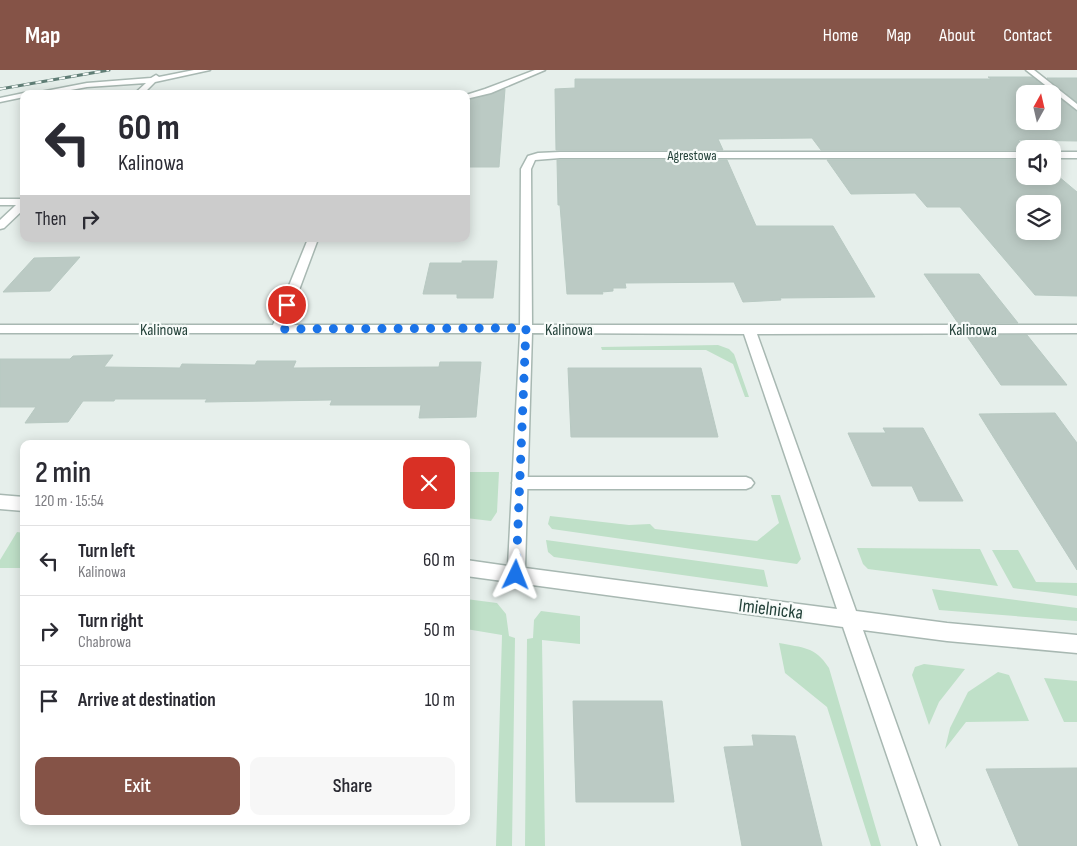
<!DOCTYPE html>
<meta charset="utf-8">
<style>
body{margin:0;font-family:"Sofia Sans Condensed",sans-serif;background:#f7f7f7;color:#2b2b33;height:100vh;display:flex;flex-direction:column;font-size:19px;white-space:nowrap}
*{box-sizing:border-box;margin:0}
p{font-size:16px;color:#7c7c81}
.icon{flex:none;width:28px;height:28px;fill:none;stroke:currentColor;stroke-width:2;stroke-linecap:round;stroke-linejoin:round}
.map{position:relative;flex:1;overflow:hidden}
.panel{position:absolute;left:20px;top:370px;width:450px;height:385px;display:flex;flex-direction:column;background:#fff;border-radius:10px;box-shadow:0 2px 12px #0003}
.panel>*{flex:none}
.hud{position:absolute;left:20px;top:20px;width:450px;height:152px;border-radius:10px;box-shadow:0 2px 12px #0003;background:#fff;color:#2b2b33;overflow:hidden}
.needle{width:32px;rotate:8deg}
.controls{position:absolute;left:1016px;top:15px;display:grid;gap:10px}
.controls a{display:grid;place-items:center;width:45px;height:45px;border-radius:10px;background:#fff;box-shadow:0 2px 12px #0003;font-size:25px}
.pin{position:absolute;display:grid;place-items:center;width:42px;height:42px;color:#fff;margin:-21px;border:2px solid #fff;border-radius:50%;box-shadow:0 1px 5px #0007}
.me{position:absolute;width:55px;margin:-28px;rotate:2deg;stroke-linejoin:round;filter:drop-shadow(0 0 4px #0008)}
.turn{display:flex;align-items:center;gap:18px;height:105px;padding:0 15px;font-size:22px}
.turn .icon{width:65px;height:65px;stroke-width:2.5}
.turn b{display:block;font-size:35px;line-height:42px}
.then{display:flex;align-items:center;height:48px;padding:0 15px;background:#0003;gap:10px;font-size:19px}
.round{display:grid;place-items:center;flex:none;width:52px;height:52px;border-radius:10px;background:#f7f7f7}
.head{display:flex;align-items:center;justify-content:space-between;height:85px;padding:0 15px}
h1{font-size:30px;font-weight:600;line-height:38px}
.cta{display:flex;gap:10px;margin-top:auto;padding:10px 15px}
.cta a{flex:1;height:58px;border-radius:10px;background:#855347;color:#fff;font-size:20px;font-weight:600;line-height:58px;text-align:center}
.cta a+a{background:#f7f7f7;color:#2b2b33}
ul{padding:0;list-style:none}
li{display:flex;align-items:center;gap:15px;height:70px;padding:0 15px;border-top:1px solid #e1e1e2}
li div{flex:1}
li b{display:block;font-size:19px}
li em{font-style:normal}
header{display:flex;align-items:center;gap:30px;box-sizing:border-box;height:70px;padding:0 25px;background:#855347;color:#fff}
header strong{font-size:24px}
nav{display:flex;gap:28px;margin-inline-start:auto;font-size:18px}
.map>svg:first-child{display:block}
.green{fill:#bfe0c8}
.building{fill:#bbcac4;stroke:#b8c9c2;fill-rule:evenodd}
.lines{fill:none;stroke-linecap:round;stroke-linejoin:round}
.lane-casing{stroke:#a8b8b2;stroke-width:3}
.street-casing{stroke:#a8b8b2;stroke-width:3}
.lane{fill:#fff;fill-rule:evenodd}
.street{fill:#fff;fill-rule:evenodd}
.rail-casing{stroke:#5f7d75;stroke-width:3}
.rail{stroke:#f7fbf9;stroke-width:2;stroke-dasharray:6;stroke-linecap:butt}
.route{stroke:#1a73e8;stroke-width:9;stroke-dasharray:0 16.2}
.labels{text-anchor:middle;stroke-width:4.5;stroke-linejoin:round;paint-order:stroke}
.far-street-label{font-size:14px;fill:#24423a;stroke:#f7fbf9}
.street-label{font-size:16px;fill:#24423a;stroke:#f7fbf9}
.near-street-label{font-size:19px;fill:#24423a;stroke:#f7fbf9}
</style>
<header>
<strong>Map</strong>
<nav><a>Home</a><a>Map</a><a>About</a><a>Contact</a></nav>
</header>
<div class="map">
<svg width="1077" height="776" viewBox="0 0 1077 776">
<rect width="100%" height="100%" fill="#e6efeb"/>
<!-- green -->
<path class="green" d="M718,275L729,279L734,284L749,327H745L733,294L706,280H602L601,277Z
M466,402H499L497,442L491,451L466,448Z
M771,425H780L801,489L797,494L552,459L548,454L550,446L629,455L650,454L655,459L757,471L779,453Z
M17,462L24,463V498H0V490Z
M546,470L764,500L768,517L554,487L548,482Z
M857,478L980,479L998,516L868,499L863,494Z
M992,480H1018L1036,512L1077,513V526L1013,518Z
M932,519L1077,538V551L939,540Z
M466,529L497,533L506,544L509,566L515,568L512,776H496L502,565L466,559Z
M541,541L580,546V574L542,570L545,776H525L527,569L533,568L534,550Z
M779,573C803,578 815,576 829,598L881,776H871L827,637L785,603Z
M924,594L965,599L939,632L929,655L912,605L915,597Z
M998,602L1009,605L1029,651L966,652L945,679L950,658L968,622Z
M1044,608L1077,611V652H1064Z"/>
<!-- building -->
<path class="building" d="M988,7H1032L1077,42V71L1018,70L1027,79L1025,80H821L812,68L718,69L723,80H556L555,19L575,18V9H991ZM1025,24H1052V51H1025Z
M1047,8H1077V32Z
M505,19L499,97H466V31Z
M557,90H727L756,156H833L875,227L780,228L781,230L743,232L734,212L625,213L626,218H613V221L602,222L603,224H567L560,135H558Z
M827,90H1025V106H1052V101L1077,122V226L1035,225L960,137H927L915,123L851,124ZM1025,134H1052V161H1025Z
M80,187L50,221L3,222L34,188Z
M462,191H497L493,228H457V224H423L430,193H462Z
M924,204H979L1018,253H958Z
M966,265H1027L1067,315H1001Z
M113,285L104,297L180,298L182,294L255,295L257,291H296L293,298L439,297L440,292H481L476,347L419,348L421,335H330L332,330L205,332L207,329H115L114,331H83L68,352L25,353L36,337H0V289H70L73,286Z
M568,298H701L718,367H571Z
M1055,343L1077,373V500L979,344Z
M883,358H923L963,431H919L912,416H872L848,363H886Z
M573,631H662L674,732H576Z
M752,665L795,666L822,776H742L724,677L754,676Z
M1077,698V776H1019L986,699Z"/>
<g class="lines">
<defs>
<path id="lane" d="M520,407H746L751,409L754,413L751,417L746,419H520L515,417L512,413L515,409Z"/>
<path id="street" d="M194,0H210L155,12L143,24H134L146,13L87,17L49,24H30L87,13L151,8L156,5L159,7Z
M535,0H545L491,23L466,29V25L485,19Z
M1026,0H1034L1077,34V40Z
M24,23L27,24H24V27L0,32V28Z
M560,82H1025V88H560L535,90L531,99L532,255H1077V263L757,264L856,541L947,553L1077,565V583L947,571L863,560L940,776H918L843,557L466,506V490L508,496L520,263H0V255H273L308,169H318L286,255H520L521,99L528,86L538,83ZM532,263L744,264L837,539L525,498Z
M1052,82H1077V88H1052Z
M0,129H24V139L4,158L0,159V150L16,135H0Z
M0,425L24,427V441L0,439Z"/>
</defs>
<!-- lane casing -->
<use href="#lane" class="lane-casing"/>
<!-- street casing -->
<use href="#street" class="street-casing"/>
<!-- lane -->
<use href="#lane" class="lane"/>
<!-- street -->
<use href="#street" class="street"/>
<defs>
<path id="rail" d="M0,19L109,0"/>
</defs>
<!-- rail casing -->
<use href="#rail" class="rail-casing"/>
<!-- rail -->
<use href="#rail" class="rail"/>
</g>
<g class="lines">
<!-- route -->
<path class="route" d="M287,235L278,259L526,258L516,505"/>
</g>
<g class="labels">
<!-- far-street labels -->
<g class="far-street-label">
<text x="692" y="90">Agrestowa</text>
</g>
<!-- street labels -->
<g class="street-label">
<text x="164" y="265">Kalinowa</text>
<text x="569" y="265">Kalinowa</text>
<text x="973" y="265">Kalinowa</text>
</g>
<!-- near-street labels -->
<g class="near-street-label">
<text transform="translate(771 538) rotate(7)" y="7">Imielnicka</text>
</g>
</g>
</svg>
<div class="controls">
<a><svg class="needle" viewBox="-14 -14 28 28"><path d="M0-13l5 13h-10z" fill="#e53935"/><path d="M0 13l5-13h-10z" fill="#7c7c81"/></svg></a>
<a><svg class="icon" aria-label="sound" viewBox="0 0 24 24"><path d="M4 9h4l5-4v14l-5-4H4zM17 9q2 3 0 6"/></svg></a>
<a><svg class="icon" aria-label="layers" viewBox="0 0 24 24"><path d="M12 4l9 5-9 5-9-5zM3 14l9 5 9-5"/></svg></a>
</div>
<div class="pin" style="left:287px;top:235px;background:#d93025"><svg class="icon" aria-label="arrive" viewBox="0 0 24 24"><path d="M6 21V4h12l-3 4 3 4H6"/></svg></div>
<svg class="me" style="left:516px;top:505px" viewBox="-20 -20 40 40"><path d="M0-17L14 15 0 8-14 15z" fill="#1a73e8" stroke="#fff" stroke-width="4"/></svg>
<div class="hud">
<div class="turn"><svg class="icon" aria-label="left" viewBox="0 0 24 24"><path d="M17 20v-9H6M10 6l-5 5 5 5"/></svg><div><b>60 m</b>Kalinowa</div></div>
<div class="then">Then<svg class="icon" aria-label="right" viewBox="0 0 24 24"><path d="M7 20v-9h11M14 6l5 5-5 5"/></svg></div>
</div>
<section class="panel">
<div class="head"><div><h1>2 min</h1><p>120 m · 15:54</p></div><a class="round" style="background:#d93025;color:#fff"><svg class="icon" aria-label="close" viewBox="0 0 24 24"><path d="M6 6l12 12M18 6L6 18"/></svg></a></div>
<ul>
<li><svg class="icon" aria-label="left" viewBox="0 0 24 24"><path d="M17 20v-9H6M10 6l-5 5 5 5"/></svg><div><b>Turn left</b><p>Kalinowa</p></div><em>60 m</em></li>
<li><svg class="icon" aria-label="right" viewBox="0 0 24 24"><path d="M7 20v-9h11M14 6l5 5-5 5"/></svg><div><b>Turn right</b><p>Chabrowa</p></div><em>50 m</em></li>
<li><svg class="icon" aria-label="arrive" viewBox="0 0 24 24"><path d="M6 21V4h12l-3 4 3 4H6"/></svg><div><b>Arrive at destination</b></div><em>10 m</em></li>
</ul>
<div class="cta"><a>Exit</a><a>Share</a></div>
</section>
</div>
